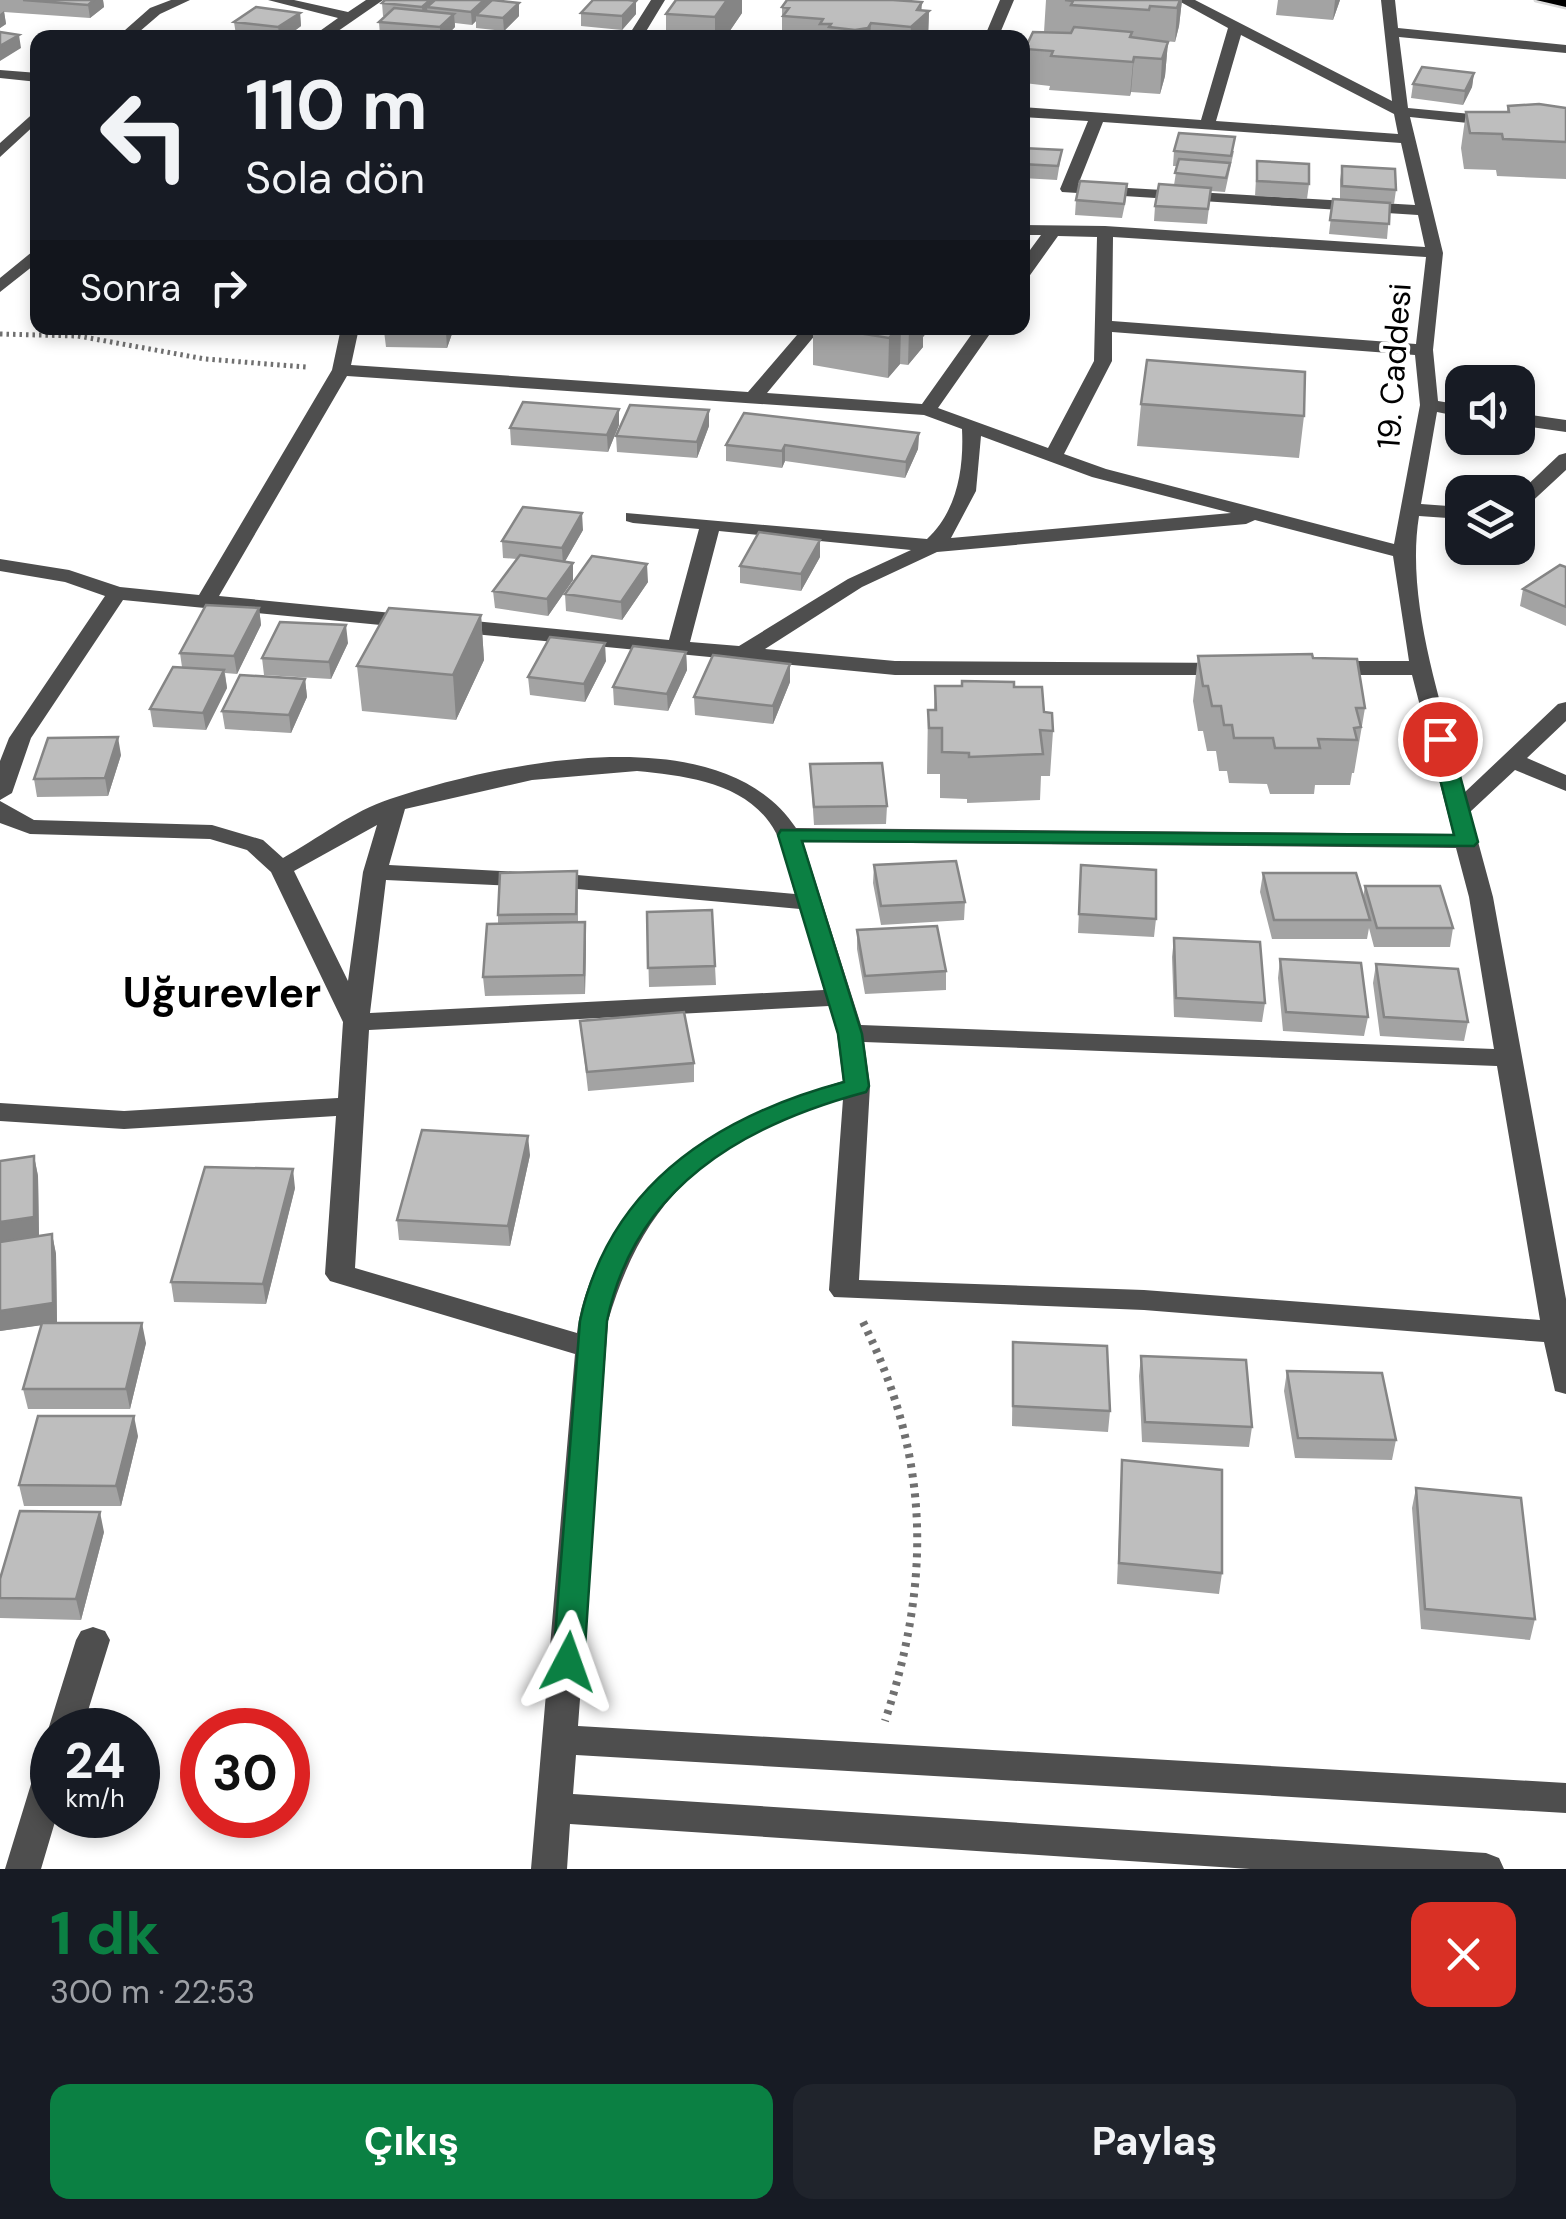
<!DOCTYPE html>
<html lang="tr">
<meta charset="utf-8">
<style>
body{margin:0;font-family:"DM Sans",sans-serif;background:#20242c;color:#f1f3f6;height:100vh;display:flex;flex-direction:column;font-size:38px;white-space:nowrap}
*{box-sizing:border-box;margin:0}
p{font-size:32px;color:#9ea1a6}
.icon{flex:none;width:55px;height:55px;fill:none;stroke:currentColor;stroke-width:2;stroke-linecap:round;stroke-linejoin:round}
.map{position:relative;height:1869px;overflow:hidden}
.drawer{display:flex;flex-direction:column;background:#171b24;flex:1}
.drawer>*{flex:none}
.top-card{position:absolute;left:30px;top:30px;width:1000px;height:305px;border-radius:20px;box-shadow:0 5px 15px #0003;background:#171b24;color:#f1f3f6;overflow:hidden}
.buttons{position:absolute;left:1445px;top:365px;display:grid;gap:20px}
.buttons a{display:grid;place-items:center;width:90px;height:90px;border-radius:20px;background:#171b24;box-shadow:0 5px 15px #0003;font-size:50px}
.speed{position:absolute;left:30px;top:1708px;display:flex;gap:20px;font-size:50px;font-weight:700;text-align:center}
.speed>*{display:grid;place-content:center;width:130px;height:130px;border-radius:50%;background:#171b24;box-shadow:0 5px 15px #0003;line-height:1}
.speed small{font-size:25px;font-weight:400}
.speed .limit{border:15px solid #d22;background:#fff;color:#111}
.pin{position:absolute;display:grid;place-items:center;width:85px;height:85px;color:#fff;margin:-42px;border:5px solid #fff;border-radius:50%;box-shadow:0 2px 10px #0007}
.me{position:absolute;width:110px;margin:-55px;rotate:4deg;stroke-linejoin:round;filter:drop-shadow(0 0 8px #0008)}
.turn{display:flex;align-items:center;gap:35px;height:210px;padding:0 50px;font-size:45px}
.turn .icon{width:130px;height:130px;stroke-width:2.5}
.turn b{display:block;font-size:70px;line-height:85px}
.then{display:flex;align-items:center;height:95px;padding:0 50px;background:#0003;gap:20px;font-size:38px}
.round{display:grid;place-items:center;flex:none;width:105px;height:105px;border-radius:20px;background:#20242c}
.headline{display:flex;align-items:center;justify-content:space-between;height:170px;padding:0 50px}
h1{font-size:60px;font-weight:700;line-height:75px;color:#0b8043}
.action{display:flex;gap:20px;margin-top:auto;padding:20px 50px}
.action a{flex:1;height:115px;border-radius:20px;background:#0b8043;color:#fff;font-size:40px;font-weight:700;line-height:115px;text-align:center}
.action a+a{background:#20242c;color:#f1f3f6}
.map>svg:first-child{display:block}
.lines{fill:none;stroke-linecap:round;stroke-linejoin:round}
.major-casing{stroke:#dbdbdb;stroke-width:5}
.path-far1{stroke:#707070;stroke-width:5;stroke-dasharray:2.5 4;stroke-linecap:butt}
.path{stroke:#707070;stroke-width:8;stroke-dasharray:4 6;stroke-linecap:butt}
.minor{fill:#4e4e4e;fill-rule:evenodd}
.major{fill:#000;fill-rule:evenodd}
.wall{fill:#a3a3a3}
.shaded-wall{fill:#858585}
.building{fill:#bebebe;stroke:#858585;stroke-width:2.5}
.route{fill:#0b8043;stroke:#07532c;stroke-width:2.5}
.labels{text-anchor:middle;stroke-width:8;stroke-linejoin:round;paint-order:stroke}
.street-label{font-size:32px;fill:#000;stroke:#fff}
.district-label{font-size:42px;font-weight:bold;fill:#000;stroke:#fff}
</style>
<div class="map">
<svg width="1566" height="1869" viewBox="0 0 1566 1869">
<rect width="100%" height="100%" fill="#fff"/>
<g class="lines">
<defs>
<path id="major" d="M1536,0H1566V7Z"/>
</defs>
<!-- major casing -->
<use href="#major" class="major-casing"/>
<!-- path-far1 -->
<path class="path-far1" d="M0,334L78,336L205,359L306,367"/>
<!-- path -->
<path class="path" d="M863,1322C930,1457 932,1579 885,1721"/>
<!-- minor -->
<path class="minor" d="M171,0H190L160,14L132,38H116L150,8Z
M268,0H294L348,12L366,0H383L328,38H310L338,18Z
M651,0H665L642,38H627Z
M1000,0H1014L998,38H984Z
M1177,0H1195L1392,101L1381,0H1395L1398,28L1566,45V53L1399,37L1408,108L1566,123V133L1410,117L1443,253L1433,350L1438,401L1462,405V417L1437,412L1421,504L1462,507V519L1419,516C1405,603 1443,708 1465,792L1558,704L1566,702V721L1527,758L1566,775V791L1515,770L1470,812L1493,897L1566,1299V1394L1555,1391L1544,1342L1144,1310L834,1297L829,1290L843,1099C716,1139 646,1191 608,1321L578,1726L1566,1783V1813L576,1755L573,1794L1486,1853L1499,1858L1504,1869H1250L570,1824L567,1869H531L575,1354L330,1281L325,1274L336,1116L124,1129L0,1121V1103L124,1111L338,1098L343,1022L271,872L247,850L210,839L30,834L0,823V801L34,820L212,825L263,840L283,858C317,839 353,811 390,799C498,763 721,714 796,828L1453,834L1412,675H1326L1315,668L1326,661H1409L1393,556L1255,520L1246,524L937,552L862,587L765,649L895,661L1239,663L1242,668L1239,673L1231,675H895L123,600L31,738L12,793L0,800V761L9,738L105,596L65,582L0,571V559L69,570L120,587L199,595L332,370L341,328H359L351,365L748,392L803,328H821L767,393L922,404L976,328H994L938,408L1048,448L1094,361L1097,237L1058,236L1028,278L1022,279V261L1041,235H1022V225L1105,226L1425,247L1418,215L1062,192L1060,189L1088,121L1022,117V107L1201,120L1228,28ZM1241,35L1394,114L1398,134L1216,121ZM1103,122L1401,143L1415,205L1078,185ZM1113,237L1426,257L1416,344L1112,321ZM1112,332L1415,355L1420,405L1394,544L1106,469L1064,454L1112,361ZM347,376L924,415L962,429C964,469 957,511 927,539L626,513V521L633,523L699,529L669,640L219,596ZM981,436L1092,477L1231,513L951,538L976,491ZM719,531L911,550L848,579L739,646L690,642ZM637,771C687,776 750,783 776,833C785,851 789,875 795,894L577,875L389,865L405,809L532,780ZM377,825L363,872L348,981L294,871ZM803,842L1456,848L1469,897L1494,1049L861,1025ZM386,880L577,889L800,909L824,990L370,1013ZM829,1006L837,1033L843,1081C742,1112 652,1156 603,1254C590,1278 580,1306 577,1333L355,1268L369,1030ZM864,1042L1497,1066L1540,1320L1144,1290L859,1280L870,1086Z
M0,70L38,73V82L0,78Z
M38,109V122L0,157V143Z
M38,247V262L0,292V278Z
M1518,413L1566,420V432L1518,425Z
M1566,453V470L1525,508L1518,510V494L1559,455Z
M93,1627L105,1631L110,1640L82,1730H52V1739L48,1730L76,1640L81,1631Z
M52,1756V1815H57L41,1869H5L35,1771L40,1761Z"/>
<!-- major -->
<use href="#major" class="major"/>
</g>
<!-- wall -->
<path class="wall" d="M0,0H103L104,7L90,18L4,12L6,24L0,28Z
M1046,0H1182L1179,26L1175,42L1155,40L1168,42L1165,76L1160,94L1131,92L1130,96L1049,90L1050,86L1024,83L1025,49L1044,32Z
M1278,0H1340L1333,20L1276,15Z
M498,1L519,3V16L504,31L476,28V21L472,25L455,23V27L444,38H407L380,35L379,22L385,16H383L382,3Z
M636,1V14L622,30L581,26V13Z
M782,7L929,11L928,38H782Z
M300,13L301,26L285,38H255L236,35L234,22Z
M742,13L725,38H666V14Z
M1474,73L1472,87L1463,105L1411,98L1413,84Z
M1508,106L1566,108V179L1497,176L1496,170L1464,169L1461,148L1466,112H1507Z
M1022,148L1062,150L1057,180L1022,178Z
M1174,151H1234L1225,192L1211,191L1207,224L1154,221L1155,206L1174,185L1177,166H1173Z
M1257,161L1309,184L1307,199L1255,196Z
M1342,166L1396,190L1394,204H1390L1387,239L1329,234L1333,199H1340V180Z
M1126,199L1122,218L1075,215L1076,200Z
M454,328L447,348L386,347L384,331Z
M813,328H927V332L923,337V347L908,365L900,364L888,378L813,365Z
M1141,404L1304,416L1299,458L1137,446Z
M619,409V425L608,452L511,445L510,428Z
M709,426L697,458L617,452L616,436Z
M919,433L918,449L905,478L785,461L782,468L726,461V445Z
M583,530L565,561L573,563V580L548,616L495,608L493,591L517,559L503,558L502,541Z
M820,557L801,591L740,583V566Z
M1566,567V626L1520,606L1523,589Z
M648,582L622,620L566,611L565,594Z
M259,608L261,625L237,674L225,673L227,688L206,730L153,727L150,709L182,667L180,653Z
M481,615L484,660L456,720L362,711L357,666Z
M348,643L331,679L264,675L262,658Z
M686,652L687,670L668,711L614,705L613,687Z
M1198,656L1313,658L1365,708L1354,773H1352L1350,785H1315L1314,794H1270L1267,784L1229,783L1227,771H1219L1216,751H1207L1203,731H1198L1193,701Z
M606,661L585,702L530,695L528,677Z
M305,679L307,697L291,733L225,729L222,711Z
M790,682L773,724L695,715L694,697Z
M935,686L1014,687L1044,712L1053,731L1050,776H1041L1040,800L967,803V799L940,798V774H927L928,710H934Z
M121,755L108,796L37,797L34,779Z
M810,764L887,806L886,824L814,825Z
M874,865L965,902L964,920L881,925L873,883Z
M1081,865L1156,919L1154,937L1078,933Z
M1263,873L1363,897L1365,886L1453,928L1450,947H1374L1369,928L1367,939H1272L1260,892Z
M578,890V922L586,941L585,994L485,996L483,977L498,924V915Z
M647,912L715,966L716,985L649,987Z
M857,930L946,971V990L865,994L857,949Z
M1174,938L1265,1003L1262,1022L1174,1017L1172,957Z
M1280,959L1368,1017L1364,1036L1283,1031L1278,978Z
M1376,964L1468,1022L1464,1041L1380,1036L1373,983Z
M580,1021L694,1063V1082L588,1091Z
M530,1155L510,1246L399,1240L397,1220Z
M34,1156L38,1176L39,1236L52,1234L56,1254L57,1323L146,1343L130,1409H28L23,1389L41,1325L0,1331Z
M295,1188L266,1304L174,1302L171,1282Z
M1013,1342L1110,1411L1108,1432L1012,1426Z
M1141,1356L1252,1427L1249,1447L1142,1442L1139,1376Z
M1287,1371L1396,1440L1392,1460L1295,1458L1284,1391Z
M138,1436L121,1506H24L19,1485Z
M1122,1460L1222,1573L1219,1594L1117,1584Z
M1416,1488L1535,1619L1530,1640L1421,1629L1412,1508Z
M104,1532L81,1620L0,1618V1598Z"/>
<!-- shaded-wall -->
<path class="shaded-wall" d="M94,0H103L104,7L90,18L88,5Z
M430,0H437L427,7L428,16L423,20L422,7Z
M484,0H499L482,16L476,15V21L472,25L471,12Z
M727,0H742V13L725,38H715V17Z
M1180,0H1182L1179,26L1175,42L1177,8Z
M1335,0H1340L1333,20Z
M636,1V14L622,30V16Z
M922,2L921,17L929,11L928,38H910L911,27Z
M519,3V16L504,31L503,18Z
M4,11L6,24L0,28V14Z
M300,13L301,26L285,38H280L278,27Z
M454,14L455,27L444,38H440V27Z
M871,23L870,38H854L855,30Z
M19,35L21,48L0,61V46Z
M1168,42L1165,76L1160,94L1162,59Z
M1134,57L1131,92L1130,96L1133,62Z
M1474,73L1472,87L1463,105L1465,91Z
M448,328H454L447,348L446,332Z
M898,328H901L900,364L888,378L889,338Z
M909,328H927V332L923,337V347L908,365Z
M619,409V425L608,452L607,435Z
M709,410V426L697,458V442Z
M919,433L918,449L905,478L906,462Z
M785,445V461L782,468V451Z
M582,513L583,530L563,565L562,548Z
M820,540V557L801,591V574Z
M573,563V580L548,616L547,599Z
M647,564L648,582L622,620L621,602Z
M259,608L261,625L237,674L234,656Z
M481,615L484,660L456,720L453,675Z
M346,625L348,643L331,679L329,662Z
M605,643L606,661L585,702L584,684Z
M686,652L687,670L668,711L667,694Z
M790,664V682L773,724V706Z
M224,670L227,688L206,730L203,713Z
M305,679L307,697L291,733L289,715Z
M118,737L121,755L108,796L105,778Z
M585,922L586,941L585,994L584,975Z
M528,1136L530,1155L510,1246L508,1226Z
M34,1156L38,1176L39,1237L0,1243V1222Z
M293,1169L295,1188L266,1304L263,1284Z
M52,1234L56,1254L57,1323L0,1331V1311Z
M142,1323L146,1343L130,1409L126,1389Z
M134,1416L138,1436L121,1506L116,1486Z
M100,1512L104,1532L81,1620L76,1599Z"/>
<!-- building -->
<path class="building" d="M23,0H94L88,5Z
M385,0H430L422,7L382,3Z
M435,0H484L471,12L427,7Z
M492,0L519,3L503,18L476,15Z
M593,0H628L636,1L622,16L581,13Z
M676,0H727L715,17L666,14Z
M787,0H893L922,2L917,10L929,11L911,27L871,23L868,28L855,30L829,27L831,24H820L823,19L783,16L789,8L782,7Z
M1065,0H1180L1177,8L1150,6L1149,10L1071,5L1073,1Z
M256,7L300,13L278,27L234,22Z
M394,8L454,14L440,27L379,22Z
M1074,27L1132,32L1130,37L1168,42L1162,59L1134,57L1133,62L1051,56L1053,51L1025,49L1033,32L1071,33Z
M0,32L19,35L0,46Z
M1422,67L1474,73L1465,91L1413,84Z
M1539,104L1566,108V142L1503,139L1502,134L1470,133L1466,112H1509L1508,106Z
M1179,133L1235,137L1231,156L1174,151Z
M1022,148L1062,150L1058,166L1022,164Z
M1179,159L1230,163L1226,178L1175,173Z
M1257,161L1309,164V184L1257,181Z
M1342,166L1395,169L1396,190L1342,186Z
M1080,181L1127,184L1124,204L1076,200Z
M1159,184L1211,188L1208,209L1155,206Z
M1333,199L1390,203L1389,224L1330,220Z
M386,328H448L446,332L384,331Z
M827,328H898L889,338Z
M1147,360L1305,372L1304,416L1141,404Z
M523,402L619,409L607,435L510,428Z
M630,405L709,410L697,442L616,436Z
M744,413L919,433L906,462L785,445L782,451L726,445Z
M523,507L582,513L562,548L502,541Z
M759,532L820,540L801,574L740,566Z
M520,555L573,563L547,599L493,591Z
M592,556L647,564L621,602L565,594Z
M1560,565L1566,567V607L1523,589Z
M206,605L259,608L234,656L180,653Z
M389,608L481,615L453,675L357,666Z
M280,622L346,625L329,662L262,658Z
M550,637L605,643L584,684L528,677Z
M633,646L686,652L667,694L613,687Z
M1312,654L1313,658L1357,659L1365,708H1356L1361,727L1354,728L1357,740L1318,739L1320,748H1275L1273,738H1234L1232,725H1224L1221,706H1212L1208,686H1203L1198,656Z
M713,655L790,664L773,706L694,697Z
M173,667L224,670L203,713L150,709Z
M240,675L305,679L289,715L222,711Z
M962,681L1014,682V687H1042L1044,712L1052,713L1053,731L1040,730L1043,754L969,757V753L942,752V728H929L928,710H936L935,686H962Z
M118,737L105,778L34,779L48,738Z
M882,763L887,806L814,807L810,764Z
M956,861L965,902L881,906L874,865Z
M1081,865L1156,870V919L1079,914Z
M577,871L576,914L498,915L500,873Z
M1263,873H1356L1370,920H1274Z
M1365,886H1440L1453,928H1377Z
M712,910L715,966L648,968L647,912Z
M585,922L584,975L483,977L487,924Z
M937,926L946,971L865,976L857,930Z
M1174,938L1260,942L1265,1003L1176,998Z
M1280,959L1361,963L1368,1017L1286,1012Z
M1376,964L1458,969L1468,1022L1384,1017Z
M684,1012L694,1063L587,1072L580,1021Z
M422,1130L528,1136L508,1226L397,1220Z
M34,1156V1217L0,1222V1161Z
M205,1167L293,1169L263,1284L171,1282Z
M52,1234L53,1303L0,1311V1242Z
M42,1323H142L126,1389H23Z
M1013,1342L1107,1346L1110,1411L1013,1406Z
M1141,1356L1246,1360L1252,1427L1145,1422Z
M1287,1371L1382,1373L1396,1440L1298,1438Z
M38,1416H134L116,1486L19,1485Z
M1122,1460L1222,1470V1573L1119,1563Z
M1416,1488L1521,1498L1535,1619L1425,1609Z
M20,1511L100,1512L76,1599L0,1598V1579Z"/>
<!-- route -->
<path class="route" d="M1440,733L1450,739L1478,842L1474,846L802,841L862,1034L869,1086L866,1092C742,1125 634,1188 607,1321L584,1662L579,1670L568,1674L558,1670L553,1662L580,1321C609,1185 717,1116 844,1082L838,1034L778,835L781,830L1454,835L1430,739Z"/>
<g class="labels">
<!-- street labels -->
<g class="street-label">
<text transform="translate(1394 366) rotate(-86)" y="11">19. Caddesi</text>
</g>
<!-- district labels -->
<g class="district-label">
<text x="222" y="1007">Uğurevler</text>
</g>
</g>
</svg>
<div class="buttons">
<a><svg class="icon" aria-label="sound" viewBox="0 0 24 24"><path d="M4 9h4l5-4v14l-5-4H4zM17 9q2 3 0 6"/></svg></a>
<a><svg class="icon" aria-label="layers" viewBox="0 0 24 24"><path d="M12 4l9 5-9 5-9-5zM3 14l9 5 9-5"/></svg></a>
</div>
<div class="speed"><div>24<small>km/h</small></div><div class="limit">30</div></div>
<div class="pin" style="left:1440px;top:739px;background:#d93025"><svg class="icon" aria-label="arrive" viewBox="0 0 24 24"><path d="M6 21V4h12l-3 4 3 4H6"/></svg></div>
<svg class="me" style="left:568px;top:1662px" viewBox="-20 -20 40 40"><path d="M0-17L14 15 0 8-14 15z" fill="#0b8043" stroke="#fff" stroke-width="4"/></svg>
<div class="top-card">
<div class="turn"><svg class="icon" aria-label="left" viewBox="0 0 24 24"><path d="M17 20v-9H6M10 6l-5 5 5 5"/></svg><div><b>110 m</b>Sola dön</div></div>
<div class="then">Sonra<svg class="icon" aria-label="right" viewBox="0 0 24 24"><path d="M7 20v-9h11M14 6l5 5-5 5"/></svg></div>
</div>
</div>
<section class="drawer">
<div class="headline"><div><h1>1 dk</h1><p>300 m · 22:53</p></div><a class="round" style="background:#d93025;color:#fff"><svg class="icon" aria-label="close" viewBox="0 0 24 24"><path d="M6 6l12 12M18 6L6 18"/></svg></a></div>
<div class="action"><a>Çıkış</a><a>Paylaş</a></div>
</section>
